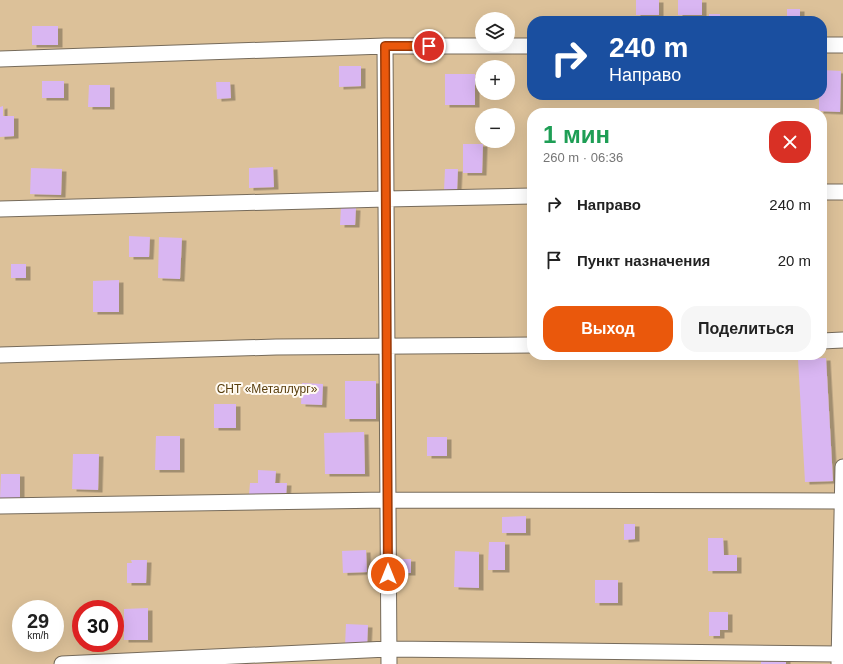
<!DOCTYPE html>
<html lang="ru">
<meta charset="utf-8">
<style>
body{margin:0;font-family:Arial,sans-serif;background:#f6f6f6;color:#222;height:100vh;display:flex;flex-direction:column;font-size:15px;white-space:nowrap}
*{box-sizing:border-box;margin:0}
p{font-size:13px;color:#767676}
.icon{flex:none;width:22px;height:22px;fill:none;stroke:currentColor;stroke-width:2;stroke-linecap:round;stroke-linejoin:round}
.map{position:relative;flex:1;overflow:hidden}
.panel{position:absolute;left:527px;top:108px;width:300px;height:252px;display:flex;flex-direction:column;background:#fff;border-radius:16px;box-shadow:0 4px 16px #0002}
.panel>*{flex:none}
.guide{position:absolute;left:527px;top:16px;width:300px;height:84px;border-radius:16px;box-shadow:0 4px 16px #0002;background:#1a4fa0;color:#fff;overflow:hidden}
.buttons{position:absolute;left:475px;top:12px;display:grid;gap:8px}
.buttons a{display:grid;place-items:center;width:40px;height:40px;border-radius:50%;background:#fff;box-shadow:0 4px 16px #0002;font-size:20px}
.speed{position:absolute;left:12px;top:600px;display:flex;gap:8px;font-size:20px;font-weight:700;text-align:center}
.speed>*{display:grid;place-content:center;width:52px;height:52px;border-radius:50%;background:#fff;box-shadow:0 4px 16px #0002;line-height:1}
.speed small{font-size:10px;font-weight:400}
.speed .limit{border:6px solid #d22;background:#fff;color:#111}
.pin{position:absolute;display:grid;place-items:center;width:34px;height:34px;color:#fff;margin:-17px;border:2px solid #fff;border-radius:50%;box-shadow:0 1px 4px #0007}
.me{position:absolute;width:44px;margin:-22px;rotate:0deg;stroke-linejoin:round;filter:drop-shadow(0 0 3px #0008)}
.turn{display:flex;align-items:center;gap:14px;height:84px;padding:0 16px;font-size:18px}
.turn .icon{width:52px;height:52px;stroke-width:2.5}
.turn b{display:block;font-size:28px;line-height:34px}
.round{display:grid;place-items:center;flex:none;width:42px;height:42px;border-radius:16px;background:#f6f6f6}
.headline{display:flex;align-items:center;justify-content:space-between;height:68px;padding:0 16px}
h1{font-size:24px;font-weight:700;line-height:30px;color:#1e9e55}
.cta{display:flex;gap:8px;margin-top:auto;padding:8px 16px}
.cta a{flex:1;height:46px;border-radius:16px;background:#ea580c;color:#fff;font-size:16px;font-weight:700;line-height:46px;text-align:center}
.cta a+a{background:#f6f6f6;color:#222}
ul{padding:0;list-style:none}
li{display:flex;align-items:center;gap:12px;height:56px;padding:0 16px}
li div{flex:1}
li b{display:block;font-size:15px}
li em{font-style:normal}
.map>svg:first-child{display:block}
.green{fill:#dcc199;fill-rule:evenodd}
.building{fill:#d9b6f2;filter:url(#shadow)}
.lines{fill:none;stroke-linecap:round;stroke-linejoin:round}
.minor-casing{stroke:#766b5b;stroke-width:17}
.minor{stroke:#fff;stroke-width:15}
.route-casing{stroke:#983908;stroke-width:10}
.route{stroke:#ea580c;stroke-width:7}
.labels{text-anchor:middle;stroke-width:4;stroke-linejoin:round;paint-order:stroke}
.park-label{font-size:12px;fill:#593e0d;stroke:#fffaf2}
</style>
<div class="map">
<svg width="843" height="664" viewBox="0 0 843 664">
<defs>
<filter id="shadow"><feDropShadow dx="4.5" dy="2.5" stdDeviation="0" flood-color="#0004"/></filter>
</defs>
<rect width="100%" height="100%" fill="#f8ebd9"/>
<!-- green -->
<path class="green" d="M0,0H843V664H0ZM482,19H508V45H482ZM532,21H822V95H532ZM482,67H508V93H482ZM532,113H822V355H532ZM482,115H508V141H482ZM21,609H55V643H21ZM81,609H115V643H81Z"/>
<!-- building -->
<path class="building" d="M636,0H659V15H636Z
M678,0H702V15H678Z
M787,9H800V21H787Z
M709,14H720V21H709Z
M32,26H58V45H32Z
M339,66H361V86L339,87Z
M822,70L841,71L840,112L819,111V95H822Z
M445,74H475V105H445Z
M42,81H64V98H42Z
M216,82H230L231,98L217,99Z
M89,85H110V107H88Z
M3,106V116H14V136L0,137V107Z
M463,144H483L482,173H463Z
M273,167L274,187L249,188V168Z
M31,168L62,169L61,195L30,194Z
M445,169H458L457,190H444Z
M341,207L356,208L355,225H340Z
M129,236L150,237L149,257H129Z
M159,237L182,238L180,279L158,278Z
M11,264H26V278H11Z
M119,280V312H93V281Z
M826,358L833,481L805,482L798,359Z
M345,381H376V419H345Z
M302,383L323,384L322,405L301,404Z
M214,404H236V428H214Z
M364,432L365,474H325L324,433Z
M156,436H180V470H155Z
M427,437H447V456H427Z
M73,454H99L98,490L72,489Z
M258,470L276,471L275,483H287L286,496L249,495L250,483H258Z
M1,474H20V503L0,499Z
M526,516V533H502V517Z
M624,524H635V539L624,540Z
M708,538H723L724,555H737V571H708Z
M489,542H505V570H488Z
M366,550L367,572L343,573L342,551Z
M455,551L479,552V588L454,587Z
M398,559H411V573H398Z
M131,560H147L146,583H127V563H132Z
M595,580H618V603H595Z
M148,608V640H124V609Z
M709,612H728V630H720V636H709Z
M346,624L368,625L367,646H345Z
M761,653H786V664H761Z"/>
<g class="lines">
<defs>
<path id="minor" d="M822,45H843
M385,46L389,664
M0,59L385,46H532
M822,192H843
M0,209L386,199L532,196
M822,341L843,340
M0,355L276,347L532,345
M0,506L388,500L843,501
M62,664L388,649L839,654
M839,664L843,467"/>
</defs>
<!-- minor casing -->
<use href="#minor" class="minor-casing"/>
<!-- minor -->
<use href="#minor" class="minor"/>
</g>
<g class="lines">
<defs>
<path id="route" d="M388,574L385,46H429"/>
</defs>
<!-- route casing -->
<use href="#route" class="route-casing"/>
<!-- route -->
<use href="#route" class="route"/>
</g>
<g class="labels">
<!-- park labels -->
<g class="park-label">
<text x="267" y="393">СНТ «Металлург»</text>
</g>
</g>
</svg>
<div class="buttons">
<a><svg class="icon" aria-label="layers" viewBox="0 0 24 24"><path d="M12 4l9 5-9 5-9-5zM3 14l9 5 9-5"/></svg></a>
<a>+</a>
<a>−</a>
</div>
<div class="speed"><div>29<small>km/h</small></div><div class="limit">30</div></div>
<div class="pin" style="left:429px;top:46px;background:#d93025"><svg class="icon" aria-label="arrive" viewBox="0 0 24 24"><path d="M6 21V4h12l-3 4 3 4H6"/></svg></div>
<svg class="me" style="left:388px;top:574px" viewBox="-20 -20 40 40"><circle r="17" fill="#ea580c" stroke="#fff" stroke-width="3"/><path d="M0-11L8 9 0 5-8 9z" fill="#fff"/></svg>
<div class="guide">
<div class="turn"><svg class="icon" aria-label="right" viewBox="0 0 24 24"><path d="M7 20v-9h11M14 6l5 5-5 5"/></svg><div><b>240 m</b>Направо</div></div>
</div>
<section class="panel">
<div class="headline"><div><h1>1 мин</h1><p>260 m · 06:36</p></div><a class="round" style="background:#d93025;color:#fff"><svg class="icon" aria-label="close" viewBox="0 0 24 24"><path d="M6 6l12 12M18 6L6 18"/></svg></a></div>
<ul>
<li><svg class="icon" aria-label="right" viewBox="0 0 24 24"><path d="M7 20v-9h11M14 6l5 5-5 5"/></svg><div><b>Направо</b></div><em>240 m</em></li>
<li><svg class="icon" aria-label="arrive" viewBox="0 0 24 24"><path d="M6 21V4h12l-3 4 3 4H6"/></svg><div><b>Пункт назначения</b></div><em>20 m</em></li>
</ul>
<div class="cta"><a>Выход</a><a>Поделиться</a></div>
</section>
</div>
